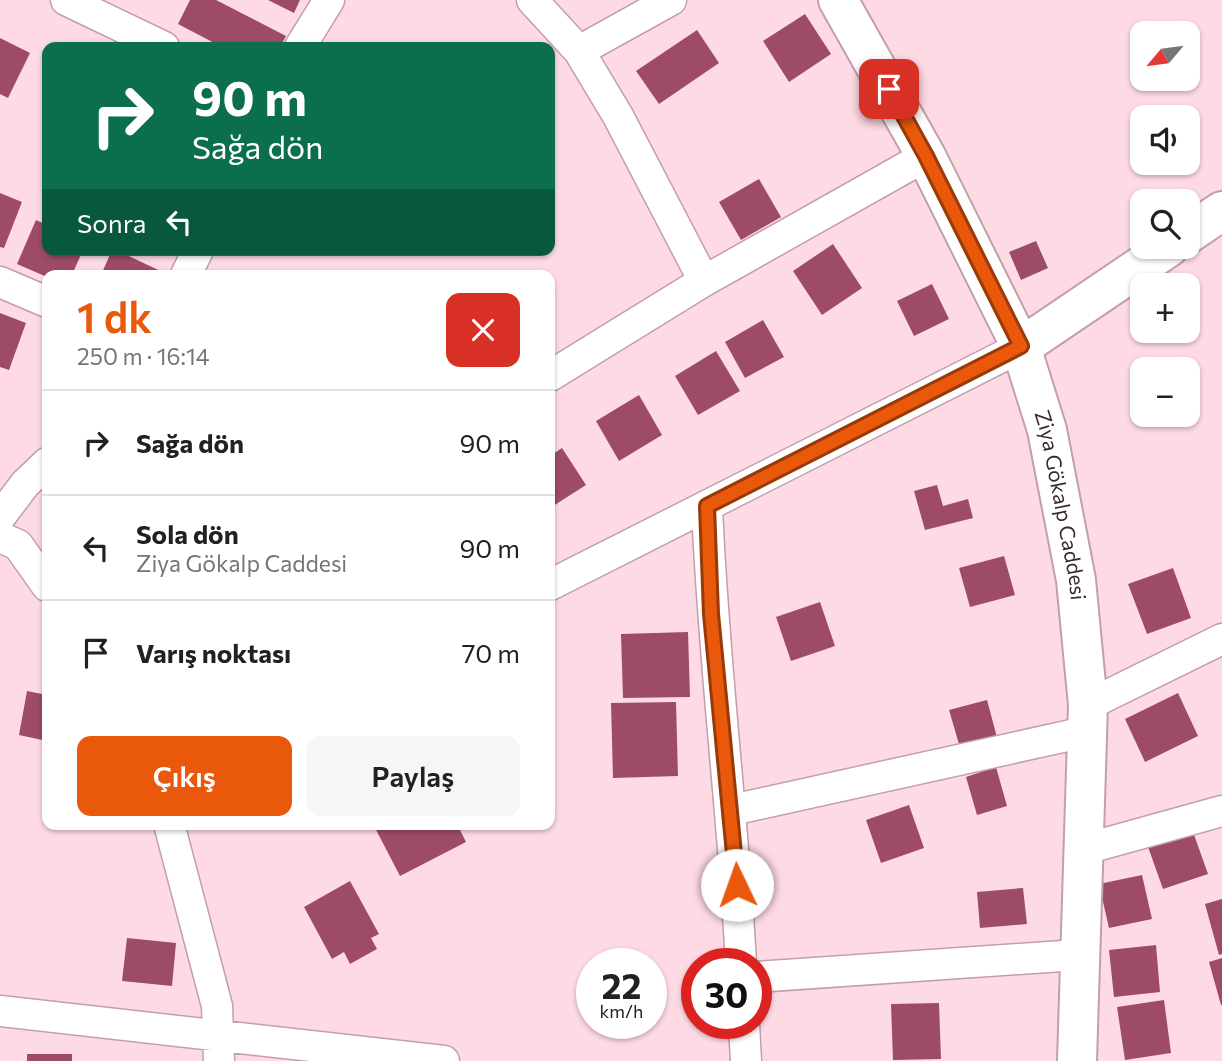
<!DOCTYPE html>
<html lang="tr">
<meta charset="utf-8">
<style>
body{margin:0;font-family:Commissioner,sans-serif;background:#f6f6f6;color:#202124;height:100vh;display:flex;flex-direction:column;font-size:26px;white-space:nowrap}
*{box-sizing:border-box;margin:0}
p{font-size:23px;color:#757577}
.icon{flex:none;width:38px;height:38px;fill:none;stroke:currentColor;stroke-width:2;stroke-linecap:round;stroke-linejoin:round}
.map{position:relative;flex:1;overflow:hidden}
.drawer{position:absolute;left:42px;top:270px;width:513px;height:560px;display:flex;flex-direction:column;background:#fff;border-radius:14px;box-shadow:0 2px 5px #0004}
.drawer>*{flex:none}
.hud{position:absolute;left:42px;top:42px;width:513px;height:214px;border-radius:14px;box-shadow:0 2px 5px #0004;background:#0b6e4f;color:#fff;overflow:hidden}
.needle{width:46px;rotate:241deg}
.tools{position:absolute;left:1130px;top:21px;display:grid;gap:14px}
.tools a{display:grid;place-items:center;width:70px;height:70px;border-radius:14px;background:#fff;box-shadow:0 2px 5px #0004;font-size:35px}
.speed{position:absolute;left:576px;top:948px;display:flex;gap:14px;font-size:35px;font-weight:700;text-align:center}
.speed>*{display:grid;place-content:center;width:91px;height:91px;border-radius:50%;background:#fff;box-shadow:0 2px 5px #0004;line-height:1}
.speed small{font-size:18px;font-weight:400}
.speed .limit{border:10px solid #d22;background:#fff;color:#111}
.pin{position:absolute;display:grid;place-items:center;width:60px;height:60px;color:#fff;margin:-30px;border-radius:14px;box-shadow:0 4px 10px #0006}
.me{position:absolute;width:77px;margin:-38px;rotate:357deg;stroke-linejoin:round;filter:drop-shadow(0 0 5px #0008)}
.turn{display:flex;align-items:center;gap:24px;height:147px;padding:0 35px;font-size:32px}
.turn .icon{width:91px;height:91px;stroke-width:2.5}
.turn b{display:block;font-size:49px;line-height:60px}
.then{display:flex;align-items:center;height:66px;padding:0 35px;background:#0003;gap:14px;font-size:26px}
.round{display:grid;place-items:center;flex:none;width:74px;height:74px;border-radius:14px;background:#f6f6f6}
.head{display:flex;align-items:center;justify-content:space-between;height:119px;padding:0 35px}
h1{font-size:42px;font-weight:600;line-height:52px;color:#ea580c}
.primary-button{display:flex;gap:14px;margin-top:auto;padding:14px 35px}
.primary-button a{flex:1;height:80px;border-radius:14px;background:#ea580c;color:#fff;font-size:28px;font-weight:600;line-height:80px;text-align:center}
.primary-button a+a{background:#f6f6f6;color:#202124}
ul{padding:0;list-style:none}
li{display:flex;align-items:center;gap:21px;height:105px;padding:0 35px;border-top:2px solid #e0e0e0}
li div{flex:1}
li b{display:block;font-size:26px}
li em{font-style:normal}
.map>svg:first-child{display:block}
.building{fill:#9e4b69}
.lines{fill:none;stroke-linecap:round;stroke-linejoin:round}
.street-casing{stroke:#c29fa9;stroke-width:33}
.secondary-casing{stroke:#c29fa9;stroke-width:42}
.street{stroke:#fff;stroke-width:30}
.secondary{stroke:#fff;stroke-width:38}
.route-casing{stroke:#983908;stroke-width:18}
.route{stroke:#ea580c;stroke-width:12}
.labels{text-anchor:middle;stroke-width:7;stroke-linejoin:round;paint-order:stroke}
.street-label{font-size:21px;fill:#392b2f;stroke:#fedae4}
</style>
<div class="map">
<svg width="1222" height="1061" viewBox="0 0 1222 1061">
<rect width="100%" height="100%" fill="#fedae4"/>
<!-- building -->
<path class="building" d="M190,0H216L286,36L280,47H222L178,24Z
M268,0H300L294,13Z
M805,14L831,54L789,82L763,41Z
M697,30L719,63L659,104L636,71Z
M0,38L30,53L8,98L0,94Z
M759,179L781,217L741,240L719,202Z
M0,193L22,202L4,248L0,247Z
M36,220L47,225V250H83L72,275H47V277L17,264Z
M1036,241L1048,268L1021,280L1009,252Z
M833,244L862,288L822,315L793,271Z
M112,250H116L169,275H101Z
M932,284L949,319L914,336L897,301Z
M0,313L26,323L9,370L0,367Z
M763,320L784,357L745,378L725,342Z
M716,351L740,391L698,415L675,376Z
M639,395L662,435L619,461L596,421Z
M562,448L586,485L550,508V456Z
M937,485L943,506L968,499L973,518L925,530L914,491Z
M1004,556L1015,595L970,607L959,568Z
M1173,568L1191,618L1147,634L1128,584Z
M820,602L835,646L791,661L776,617Z
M688,632L690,697L623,698L621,634Z
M27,691L47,695V741L19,735Z
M1178,693L1198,736L1145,762L1125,719Z
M987,700L998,741L961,751L949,710Z
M676,702L678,776L613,778L611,703Z
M996,767L1007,806L977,815L966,777Z
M909,805L924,848L881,863L866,820Z
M373,824H457L466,842L400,876Z
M1192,829L1208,874L1163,889L1147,844Z
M1142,875L1152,919L1109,928L1099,884Z
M350,881L379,934L371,938L377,949L350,964L344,952L332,959L304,907Z
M1023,888L1027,924L980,928L977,892Z
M1222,899V954L1219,955L1205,904Z
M127,938L176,943L172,986L122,981Z
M1156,945L1160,992L1114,997L1109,950Z
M1222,958V1005H1221L1209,962Z
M1164,1000L1171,1053L1125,1060L1117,1007Z
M939,1003L941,1059L893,1060L891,1004Z
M27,1054H72V1061H27Z"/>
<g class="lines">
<defs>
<path id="street" d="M66,0L164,47
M532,0L579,51L618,116L704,281
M300,47L329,0
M579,51L671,0
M186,275L198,250
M0,282L47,302
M550,376L704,281L926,156
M707,506C713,659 733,811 741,964
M0,517L25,484L47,463
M0,537L18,545L47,586
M550,585L1021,347
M1088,705L1222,639
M732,810L1085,732
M169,824L217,1006L219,1061
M1085,849L1222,811
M756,977L1077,955
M0,1011L444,1061
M744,1024L746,1061"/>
<g id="secondary">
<path id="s1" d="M838,0L926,156L1021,347L1047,430L1076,580L1088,705L1077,1061"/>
<path d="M1188,234L1222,211"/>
<path d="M1021,347L1169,247"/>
</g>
</defs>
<!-- street casing -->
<use href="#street" class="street-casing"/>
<!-- secondary casing -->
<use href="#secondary" class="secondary-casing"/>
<!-- street -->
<use href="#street" class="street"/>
<!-- secondary -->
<use href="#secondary" class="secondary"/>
</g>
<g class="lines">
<defs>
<path id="route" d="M737,885L711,614L707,506L1021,346L926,156L889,89"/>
</defs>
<!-- route casing -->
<use href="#route" class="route-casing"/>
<!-- route -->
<use href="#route" class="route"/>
</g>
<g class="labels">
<!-- street labels -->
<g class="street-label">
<text dy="7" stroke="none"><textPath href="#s1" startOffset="556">Ziya Gökalp Caddesi</textPath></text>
</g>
</g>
</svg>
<div class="tools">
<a><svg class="needle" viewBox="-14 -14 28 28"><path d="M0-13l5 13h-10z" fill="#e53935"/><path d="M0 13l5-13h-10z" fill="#757577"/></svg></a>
<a><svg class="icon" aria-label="sound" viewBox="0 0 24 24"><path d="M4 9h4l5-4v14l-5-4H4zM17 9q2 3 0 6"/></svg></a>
<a><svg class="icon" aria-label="search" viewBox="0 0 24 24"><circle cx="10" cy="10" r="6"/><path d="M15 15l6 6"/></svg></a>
<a>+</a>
<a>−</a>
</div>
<div class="speed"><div>22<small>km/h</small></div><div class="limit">30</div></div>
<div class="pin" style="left:889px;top:89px;background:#d93025"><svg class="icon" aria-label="arrive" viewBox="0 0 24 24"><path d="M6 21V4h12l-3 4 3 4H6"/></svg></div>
<svg class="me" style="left:737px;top:885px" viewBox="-20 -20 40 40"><circle r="19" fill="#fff"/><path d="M0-13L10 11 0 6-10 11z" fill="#ea580c"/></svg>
<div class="hud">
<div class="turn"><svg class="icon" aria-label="right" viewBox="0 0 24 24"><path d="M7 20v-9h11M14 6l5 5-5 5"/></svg><div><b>90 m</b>Sağa dön</div></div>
<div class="then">Sonra<svg class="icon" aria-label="left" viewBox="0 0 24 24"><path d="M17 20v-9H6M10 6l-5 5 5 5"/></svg></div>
</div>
<section class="drawer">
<div class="head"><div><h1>1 dk</h1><p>250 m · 16:14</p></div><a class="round" style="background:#d93025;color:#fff"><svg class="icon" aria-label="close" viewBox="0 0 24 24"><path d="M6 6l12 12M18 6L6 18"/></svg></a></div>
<ul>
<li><svg class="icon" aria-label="right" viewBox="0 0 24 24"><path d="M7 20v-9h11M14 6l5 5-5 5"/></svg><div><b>Sağa dön</b></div><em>90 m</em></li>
<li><svg class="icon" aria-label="left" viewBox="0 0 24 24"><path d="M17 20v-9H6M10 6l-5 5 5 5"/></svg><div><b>Sola dön</b><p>Ziya Gökalp Caddesi</p></div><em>90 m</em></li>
<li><svg class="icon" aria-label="arrive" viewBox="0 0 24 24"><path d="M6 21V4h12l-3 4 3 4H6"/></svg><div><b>Varış noktası</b></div><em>70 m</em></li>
</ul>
<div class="primary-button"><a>Çıkış</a><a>Paylaş</a></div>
</section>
</div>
